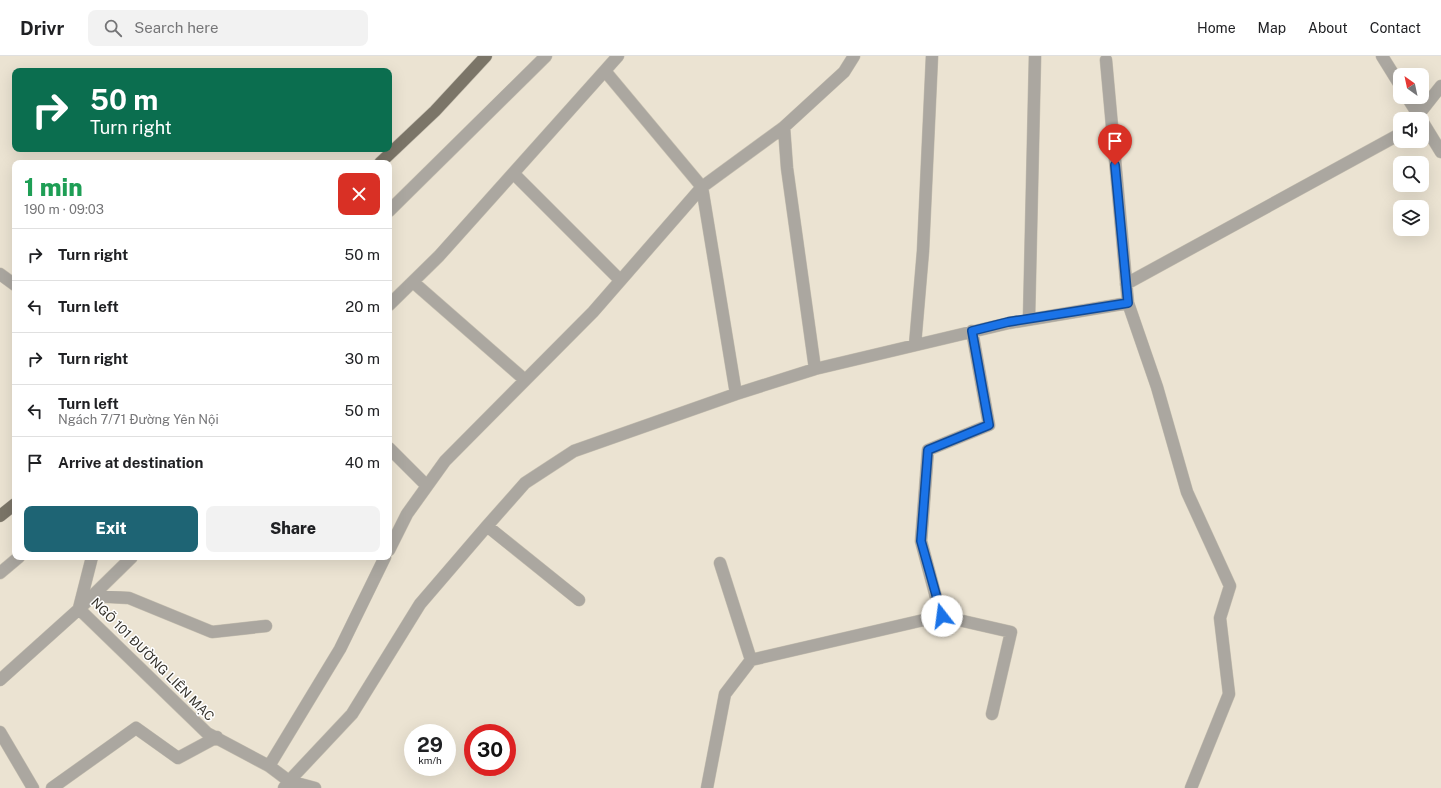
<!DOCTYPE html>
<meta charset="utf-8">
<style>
body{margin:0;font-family:"Public Sans",sans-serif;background:#f2f2f2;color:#202124;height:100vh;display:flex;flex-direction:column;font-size:15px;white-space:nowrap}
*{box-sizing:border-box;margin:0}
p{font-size:13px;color:#757577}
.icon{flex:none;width:22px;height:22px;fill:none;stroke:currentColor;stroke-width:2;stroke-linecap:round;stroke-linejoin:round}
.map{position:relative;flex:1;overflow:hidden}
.panel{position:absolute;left:12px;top:104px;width:380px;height:400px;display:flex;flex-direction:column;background:#fff;border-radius:8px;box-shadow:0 4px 16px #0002}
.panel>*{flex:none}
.top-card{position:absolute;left:12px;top:12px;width:380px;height:84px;border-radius:8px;box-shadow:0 4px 16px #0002;background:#0b6e4f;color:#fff;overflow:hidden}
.needle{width:26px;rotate:327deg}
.fabs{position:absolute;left:1393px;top:12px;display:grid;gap:8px}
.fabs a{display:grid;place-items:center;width:36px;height:36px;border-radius:8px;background:#fff;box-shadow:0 4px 16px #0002;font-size:20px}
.speed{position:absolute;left:404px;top:668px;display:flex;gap:8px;font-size:20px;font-weight:700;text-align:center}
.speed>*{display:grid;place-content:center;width:52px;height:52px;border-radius:50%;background:#fff;box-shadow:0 4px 16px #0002;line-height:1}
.speed small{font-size:10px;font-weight:400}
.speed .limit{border:6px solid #d22;background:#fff;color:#111}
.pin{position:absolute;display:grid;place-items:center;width:34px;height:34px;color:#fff;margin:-41px -17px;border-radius:50% 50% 50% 0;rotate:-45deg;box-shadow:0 0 4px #0007}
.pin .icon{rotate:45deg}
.me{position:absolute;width:44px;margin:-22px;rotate:345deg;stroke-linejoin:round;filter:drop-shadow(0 0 3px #0008)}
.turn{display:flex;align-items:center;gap:14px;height:84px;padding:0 12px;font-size:18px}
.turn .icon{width:52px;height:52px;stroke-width:2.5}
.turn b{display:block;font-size:28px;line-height:34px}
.round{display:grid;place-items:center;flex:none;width:42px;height:42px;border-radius:8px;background:#f2f2f2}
.head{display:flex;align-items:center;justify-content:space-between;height:68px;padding:0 12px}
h1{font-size:24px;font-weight:800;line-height:30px;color:#1e9e55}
.primary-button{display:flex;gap:8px;margin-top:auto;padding:8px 12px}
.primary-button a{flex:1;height:46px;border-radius:8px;background:#1e6474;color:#fff;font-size:16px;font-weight:800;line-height:46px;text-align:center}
.primary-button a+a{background:#f2f2f2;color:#202124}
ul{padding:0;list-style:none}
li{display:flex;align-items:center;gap:12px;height:52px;padding:0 12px;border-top:1px solid #e0e0e0}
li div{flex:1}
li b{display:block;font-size:15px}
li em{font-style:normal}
header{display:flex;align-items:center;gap:24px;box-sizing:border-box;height:56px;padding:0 20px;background:#fff;border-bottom:1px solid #e0e0e0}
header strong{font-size:19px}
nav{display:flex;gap:22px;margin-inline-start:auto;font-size:14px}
.search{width:280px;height:36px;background:#f2f2f2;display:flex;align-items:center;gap:10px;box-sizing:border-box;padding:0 14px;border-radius:8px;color:#757577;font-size:15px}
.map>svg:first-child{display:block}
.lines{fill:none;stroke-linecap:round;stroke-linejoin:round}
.minor-casing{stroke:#c7c0b1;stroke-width:13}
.major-casing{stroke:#c7c0b1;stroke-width:13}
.minor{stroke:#aba7a0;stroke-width:12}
.major{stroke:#7b7568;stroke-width:12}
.route-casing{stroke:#114b97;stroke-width:10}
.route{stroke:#1a73e8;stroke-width:7}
.labels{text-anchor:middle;stroke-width:3;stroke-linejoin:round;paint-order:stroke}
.street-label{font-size:13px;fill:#35322b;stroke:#fff}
</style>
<header>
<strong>Drivr</strong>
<div class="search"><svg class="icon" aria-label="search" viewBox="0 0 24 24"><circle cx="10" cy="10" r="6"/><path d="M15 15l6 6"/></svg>Search here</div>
<nav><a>Home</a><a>Map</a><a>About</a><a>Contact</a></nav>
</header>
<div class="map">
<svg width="1441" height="732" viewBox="0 0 1441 732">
<rect width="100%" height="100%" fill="#ebe3d2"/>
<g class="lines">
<defs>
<path id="minor" d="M1382,0L1400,29
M1106,4L1128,247L1157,331L1187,436L1230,530L1220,562L1229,638L1191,732
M605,15L702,131L736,338
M1407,41L1421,63
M1415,63L1441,30
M1422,65L1441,96
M784,71L787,112L815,313
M514,118L620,224
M389,155L546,0
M0,218L15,229
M413,226L525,324
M1126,228L1400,78
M389,249L439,200L618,0
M1029,263L1035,0
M915,289L923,195L932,0
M389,392L427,430
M487,470L579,544
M389,494L407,458L445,405L593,256L702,131L784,71L844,16L854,0
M720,507L751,604
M0,517L19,501
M92,540L129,542L212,576L266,570
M79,552L92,501
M79,553L207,677L269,710L289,725L315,732
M941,560L1011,576L992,658
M0,624L79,553L132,501
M0,676L33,732
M269,710L340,593L385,501
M52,732L136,672L178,702L217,681
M284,732L289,725L352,658L420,548L487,470L525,427L574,395L736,338L815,313L1009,267L1128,247
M707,732L725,638L751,604L941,560L921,485L928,394L989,369L972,275"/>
<path id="major" d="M380,107L435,55L486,0
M0,460L15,448"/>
</defs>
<!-- minor casing -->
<use href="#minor" class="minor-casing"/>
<!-- major casing -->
<use href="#major" class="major-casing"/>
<!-- minor -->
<use href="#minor" class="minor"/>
<!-- major -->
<use href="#major" class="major"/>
</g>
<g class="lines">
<defs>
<path id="route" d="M942,560L921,485L928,394L989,369L972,275L1008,266L1128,247L1115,109"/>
</defs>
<!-- route casing -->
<use href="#route" class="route-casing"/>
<!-- route -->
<use href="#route" class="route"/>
</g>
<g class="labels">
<!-- street labels -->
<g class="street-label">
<text transform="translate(153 603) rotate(45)" y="5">NGÕ 101 ĐƯỜNG LIÊN MẠC</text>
</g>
</g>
</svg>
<div class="fabs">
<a><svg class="needle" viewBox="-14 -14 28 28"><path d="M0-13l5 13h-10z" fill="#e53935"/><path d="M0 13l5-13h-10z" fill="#757577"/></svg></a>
<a><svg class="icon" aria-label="sound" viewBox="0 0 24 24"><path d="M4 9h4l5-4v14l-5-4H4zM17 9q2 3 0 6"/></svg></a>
<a><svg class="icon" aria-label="search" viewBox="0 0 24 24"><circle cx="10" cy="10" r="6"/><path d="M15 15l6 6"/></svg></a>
<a><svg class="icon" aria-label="layers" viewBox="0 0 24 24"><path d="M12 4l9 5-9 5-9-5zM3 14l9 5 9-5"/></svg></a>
</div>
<div class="speed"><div>29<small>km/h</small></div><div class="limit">30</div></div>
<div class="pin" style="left:1115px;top:109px;background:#d93025"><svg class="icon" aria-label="arrive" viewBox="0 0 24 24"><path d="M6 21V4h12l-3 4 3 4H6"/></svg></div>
<svg class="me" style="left:942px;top:560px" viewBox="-20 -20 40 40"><circle r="19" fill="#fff"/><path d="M0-13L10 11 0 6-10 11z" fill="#1a73e8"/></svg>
<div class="top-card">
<div class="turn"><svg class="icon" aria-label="right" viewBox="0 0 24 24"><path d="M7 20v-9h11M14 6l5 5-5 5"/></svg><div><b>50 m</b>Turn right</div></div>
</div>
<section class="panel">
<div class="head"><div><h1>1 min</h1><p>190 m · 09:03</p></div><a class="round" style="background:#d93025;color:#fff"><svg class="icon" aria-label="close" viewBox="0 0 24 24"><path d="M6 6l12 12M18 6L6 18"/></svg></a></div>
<ul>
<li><svg class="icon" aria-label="right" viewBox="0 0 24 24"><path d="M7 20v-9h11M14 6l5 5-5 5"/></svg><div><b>Turn right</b></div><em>50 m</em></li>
<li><svg class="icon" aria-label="left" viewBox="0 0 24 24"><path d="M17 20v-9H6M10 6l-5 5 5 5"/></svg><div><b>Turn left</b></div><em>20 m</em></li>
<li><svg class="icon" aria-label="right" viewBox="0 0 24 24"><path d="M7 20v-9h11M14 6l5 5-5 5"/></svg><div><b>Turn right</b></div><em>30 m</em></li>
<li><svg class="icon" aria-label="left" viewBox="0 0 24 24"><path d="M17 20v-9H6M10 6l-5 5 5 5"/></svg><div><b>Turn left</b><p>Ngách 7/71 Đường Yên Nội</p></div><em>50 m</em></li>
<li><svg class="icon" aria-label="arrive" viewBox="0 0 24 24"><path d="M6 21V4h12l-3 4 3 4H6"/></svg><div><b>Arrive at destination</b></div><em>40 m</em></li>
</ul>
<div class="primary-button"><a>Exit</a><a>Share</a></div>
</section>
</div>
